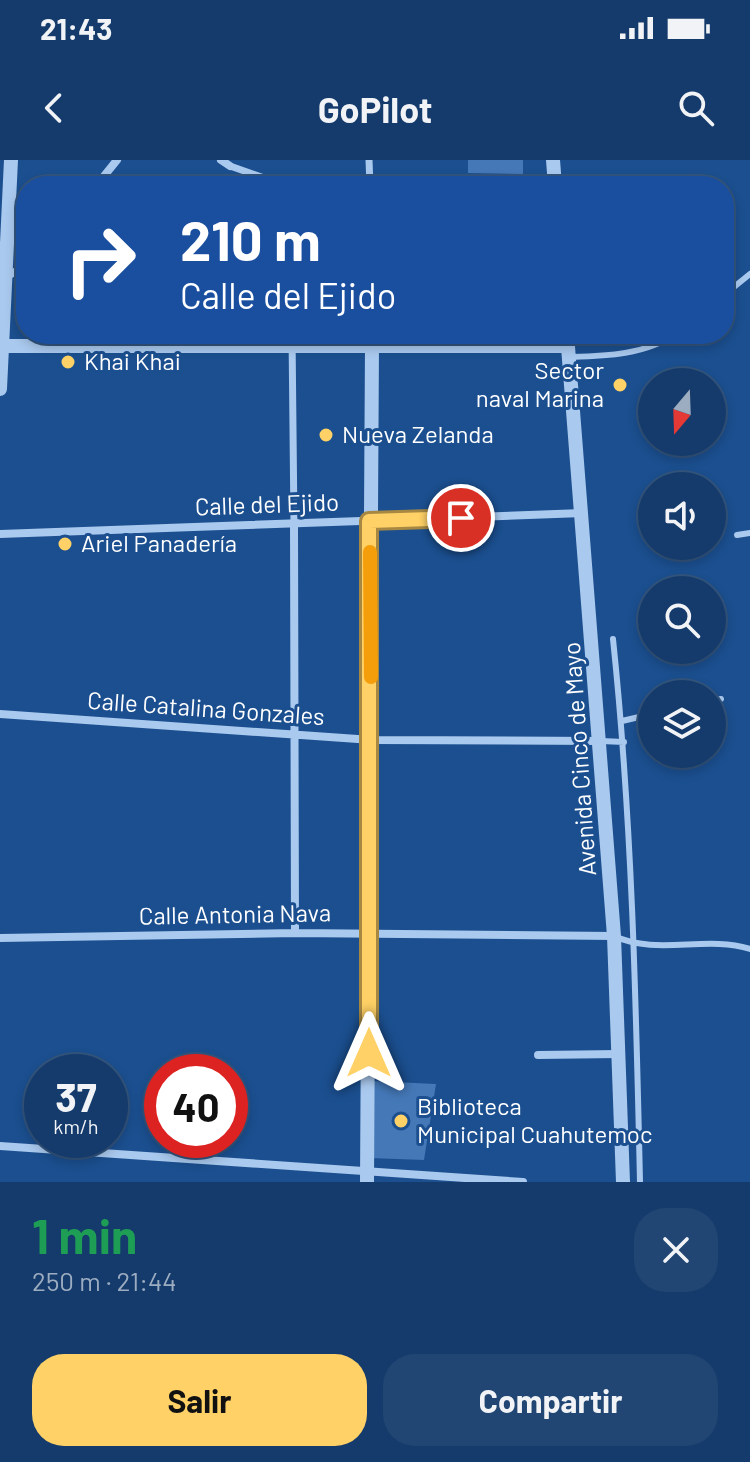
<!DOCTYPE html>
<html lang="es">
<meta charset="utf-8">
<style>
body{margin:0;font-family:Barlow,sans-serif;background:#214673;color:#f1f3f6;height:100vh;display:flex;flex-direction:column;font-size:30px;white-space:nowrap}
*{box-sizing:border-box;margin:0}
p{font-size:26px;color:#9dadc1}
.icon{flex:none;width:44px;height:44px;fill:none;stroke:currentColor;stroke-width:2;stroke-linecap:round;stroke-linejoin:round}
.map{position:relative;height:1022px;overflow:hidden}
.panel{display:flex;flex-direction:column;background:#143b6b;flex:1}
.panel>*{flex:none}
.top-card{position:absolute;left:16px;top:16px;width:718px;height:168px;border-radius:32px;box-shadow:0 4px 12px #0003,0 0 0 2px #33557e;background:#1a4fa0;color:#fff;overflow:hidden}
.needle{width:52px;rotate:199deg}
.controls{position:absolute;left:638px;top:208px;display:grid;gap:16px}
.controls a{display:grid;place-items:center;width:88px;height:88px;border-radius:50%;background:#143b6b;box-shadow:0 4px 12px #0003,0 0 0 2px #33557e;font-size:40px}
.speed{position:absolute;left:24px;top:894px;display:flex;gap:16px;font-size:40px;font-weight:700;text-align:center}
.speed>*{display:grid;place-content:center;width:104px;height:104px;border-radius:50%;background:#143b6b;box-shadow:0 4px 12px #0003,0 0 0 2px #33557e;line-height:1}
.speed small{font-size:20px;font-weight:400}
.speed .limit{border:12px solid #d22;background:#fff;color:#111}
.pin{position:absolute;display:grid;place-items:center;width:68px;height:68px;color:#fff;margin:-34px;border:4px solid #fff;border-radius:50%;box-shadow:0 2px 8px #0007}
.me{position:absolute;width:88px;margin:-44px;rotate:0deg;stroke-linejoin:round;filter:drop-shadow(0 0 6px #0008)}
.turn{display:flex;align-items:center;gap:28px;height:168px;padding:0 32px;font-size:36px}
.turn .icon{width:104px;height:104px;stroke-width:2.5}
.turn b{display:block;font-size:56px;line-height:68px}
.round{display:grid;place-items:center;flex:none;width:84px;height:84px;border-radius:32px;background:#214673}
.overview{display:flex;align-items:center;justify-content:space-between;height:136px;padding:0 32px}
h1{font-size:48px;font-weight:700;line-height:60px;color:#1e9e55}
.button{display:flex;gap:16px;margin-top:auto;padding:16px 32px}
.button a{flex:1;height:92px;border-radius:32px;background:#ffd166;color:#111;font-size:32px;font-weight:700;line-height:92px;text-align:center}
.button a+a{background:#214673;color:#f1f3f6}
.status{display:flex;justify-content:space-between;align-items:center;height:56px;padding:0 40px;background:#143b6b;direction:ltr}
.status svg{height:22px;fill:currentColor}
header{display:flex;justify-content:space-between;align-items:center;height:104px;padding:0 32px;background:#143b6b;font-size:36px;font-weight:700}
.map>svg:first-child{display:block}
.building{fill:#4478b7}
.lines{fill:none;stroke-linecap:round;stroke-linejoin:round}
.service{stroke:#a9c9ee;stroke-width:6}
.pedestrian{stroke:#a9c9ee;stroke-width:7}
.minor{stroke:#a9c9ee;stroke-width:8}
.tertiary{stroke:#a9c9ee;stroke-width:14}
.route-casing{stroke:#a68842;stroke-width:20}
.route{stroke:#ffd166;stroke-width:14}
.slow{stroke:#f59e0b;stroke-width:14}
.poi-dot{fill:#ffd166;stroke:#1b4f8f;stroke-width:3}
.labels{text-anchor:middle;stroke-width:6;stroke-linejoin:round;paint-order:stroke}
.poi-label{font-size:24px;fill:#fff;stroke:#1b4f8f;text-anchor:start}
.street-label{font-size:24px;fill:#fff;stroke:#1b4f8f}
</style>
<div class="status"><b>21:43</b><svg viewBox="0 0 49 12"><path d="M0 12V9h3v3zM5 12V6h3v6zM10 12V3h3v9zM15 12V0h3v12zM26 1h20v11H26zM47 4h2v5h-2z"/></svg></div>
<header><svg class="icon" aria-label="back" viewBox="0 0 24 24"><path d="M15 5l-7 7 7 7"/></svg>GoPilot<svg class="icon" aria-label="search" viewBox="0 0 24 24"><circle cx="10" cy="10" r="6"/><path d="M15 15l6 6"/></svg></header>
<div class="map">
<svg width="750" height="1022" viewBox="0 0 750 1022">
<rect width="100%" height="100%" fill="#1b4f8f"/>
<!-- building -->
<path class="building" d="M468,0H523V14L468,13Z
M372,921L436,924L424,1000L369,998Z"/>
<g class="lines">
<!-- service -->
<path class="service" d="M724,135L750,114
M570,197C603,196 647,195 674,174
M737,375L750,373
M613,479C632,660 636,841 640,1022
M712,541L721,539
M622,561L652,554
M601,581L624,582
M614,776C657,796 706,775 750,789"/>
<!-- pedestrian -->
<path class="pedestrian" d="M369,0L370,26
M230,6L287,26
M292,174L294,364"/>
<!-- minor -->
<path class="minor" d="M221,0L230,6
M96,26L117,0
M6,116L26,107
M294,364L295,773
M0,374L583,353
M0,554L372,580L600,581
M0,778L295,773L614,776
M538,895L619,894
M0,986L523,1022"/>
<!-- tertiary -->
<path class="tertiary" d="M553,0L555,26
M567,174L614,776L623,1022
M0,186H568
M0,229L11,0
M367,1022L372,186"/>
</g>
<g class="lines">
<defs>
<path id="route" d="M369,893V361L461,358"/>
</defs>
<!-- route casing -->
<use href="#route" class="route-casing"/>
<!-- route -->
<use href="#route" class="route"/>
<!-- slow -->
<path class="slow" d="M370,392L371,517"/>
</g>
<!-- markers -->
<g class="poi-dot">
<circle cx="68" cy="202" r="8"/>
<circle cx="620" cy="225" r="8"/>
<circle cx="326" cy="275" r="8"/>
<circle cx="65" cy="384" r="8"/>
<circle cx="401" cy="961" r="8"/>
</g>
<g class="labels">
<!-- poi labels -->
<g class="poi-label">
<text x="84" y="210">Khai Khai</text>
<text x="604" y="219" text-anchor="end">Sector<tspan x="604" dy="28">naval Marina</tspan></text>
<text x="342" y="283">Nueva Zelanda</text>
<text x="81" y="392">Ariel Panadería</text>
<text x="417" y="955">Biblioteca<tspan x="417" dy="28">Municipal Cuahutemoc</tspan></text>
</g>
<!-- street labels -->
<g class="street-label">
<text transform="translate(267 345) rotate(-2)" y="8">Calle del Ejido</text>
<text transform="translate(206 549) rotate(4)" y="8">Calle Catalina Gonzales</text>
<text transform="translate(580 599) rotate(-94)" y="8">Avenida Cinco de Mayo</text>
<text transform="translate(235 755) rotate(-1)" y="8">Calle Antonia Nava</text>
</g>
</g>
</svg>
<div class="controls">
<a><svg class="needle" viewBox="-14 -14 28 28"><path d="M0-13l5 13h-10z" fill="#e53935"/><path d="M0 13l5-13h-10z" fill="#9dadc1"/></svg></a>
<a><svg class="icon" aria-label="sound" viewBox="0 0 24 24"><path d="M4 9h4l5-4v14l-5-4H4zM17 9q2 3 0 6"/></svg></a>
<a><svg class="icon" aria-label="search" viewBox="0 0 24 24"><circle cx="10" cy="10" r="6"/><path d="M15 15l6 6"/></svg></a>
<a><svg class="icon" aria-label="layers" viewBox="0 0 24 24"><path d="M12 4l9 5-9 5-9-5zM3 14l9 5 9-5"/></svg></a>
</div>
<div class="speed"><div>37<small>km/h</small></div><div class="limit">40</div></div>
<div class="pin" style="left:461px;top:358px;background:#d93025"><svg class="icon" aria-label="arrive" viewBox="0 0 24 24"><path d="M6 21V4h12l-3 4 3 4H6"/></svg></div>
<svg class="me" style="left:369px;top:893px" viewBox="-20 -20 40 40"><path d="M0-17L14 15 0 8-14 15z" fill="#ffd166" stroke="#fff" stroke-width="4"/></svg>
<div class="top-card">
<div class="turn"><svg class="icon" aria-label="right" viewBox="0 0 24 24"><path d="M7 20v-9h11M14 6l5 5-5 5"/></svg><div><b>210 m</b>Calle del Ejido</div></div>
</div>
</div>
<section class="panel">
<div class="overview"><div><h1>1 min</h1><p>250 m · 21:44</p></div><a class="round"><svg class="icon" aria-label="close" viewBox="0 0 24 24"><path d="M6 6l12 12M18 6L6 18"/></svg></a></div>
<div class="button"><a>Salir</a><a>Compartir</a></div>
</section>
